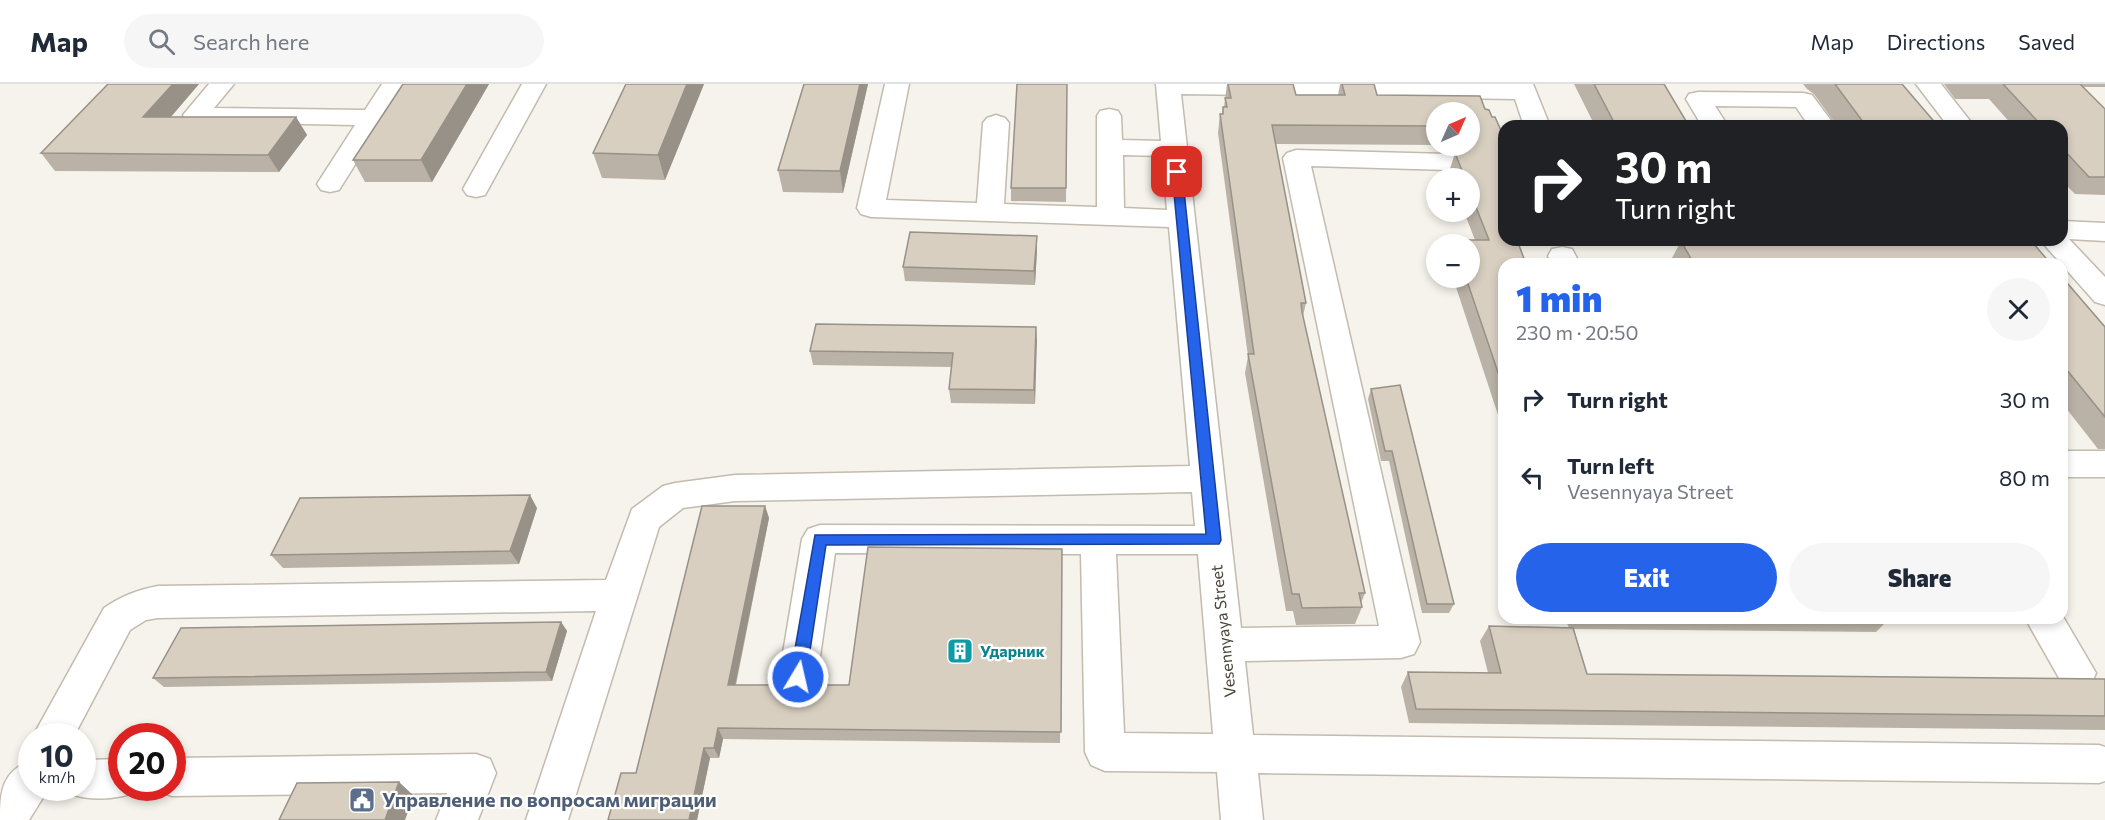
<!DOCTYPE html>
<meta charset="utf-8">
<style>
body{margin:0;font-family:Commissioner,sans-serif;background:#f6f6f7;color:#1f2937;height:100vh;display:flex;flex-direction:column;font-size:22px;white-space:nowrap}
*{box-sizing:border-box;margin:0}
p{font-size:20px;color:#747a83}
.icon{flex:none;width:33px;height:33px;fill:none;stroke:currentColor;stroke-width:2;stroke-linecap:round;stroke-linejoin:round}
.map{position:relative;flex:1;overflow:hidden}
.drawer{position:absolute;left:1498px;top:174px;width:570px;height:366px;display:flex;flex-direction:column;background:#fff;border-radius:18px;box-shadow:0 3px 9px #0003}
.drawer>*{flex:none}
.guide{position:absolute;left:1498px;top:36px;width:570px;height:126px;border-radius:18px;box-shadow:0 3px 9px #0003;background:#202124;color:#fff;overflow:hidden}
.needle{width:39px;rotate:45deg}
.controls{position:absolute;left:1426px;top:18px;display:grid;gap:12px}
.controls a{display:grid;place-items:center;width:54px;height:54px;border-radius:50%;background:#fff;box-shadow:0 3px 9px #0003;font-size:30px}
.speed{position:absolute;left:18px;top:639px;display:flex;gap:12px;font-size:30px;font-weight:700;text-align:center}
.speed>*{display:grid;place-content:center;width:78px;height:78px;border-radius:50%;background:#fff;box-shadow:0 3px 9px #0003;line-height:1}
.speed small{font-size:15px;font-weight:400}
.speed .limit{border:9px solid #d22;background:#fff;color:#111}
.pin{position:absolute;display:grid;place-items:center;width:51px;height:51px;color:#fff;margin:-26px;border-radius:12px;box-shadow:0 3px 9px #0006}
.me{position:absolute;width:66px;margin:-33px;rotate:9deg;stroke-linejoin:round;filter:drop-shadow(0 0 4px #0008)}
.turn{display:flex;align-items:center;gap:21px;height:126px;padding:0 18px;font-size:27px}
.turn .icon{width:78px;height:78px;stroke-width:2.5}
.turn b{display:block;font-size:42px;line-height:51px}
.round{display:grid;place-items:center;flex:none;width:63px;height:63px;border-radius:32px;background:#f6f6f7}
.headline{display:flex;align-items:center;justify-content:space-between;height:102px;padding:0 18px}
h1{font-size:36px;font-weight:800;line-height:45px;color:#2563eb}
.action{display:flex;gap:12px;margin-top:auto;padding:12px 18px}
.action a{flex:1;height:69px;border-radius:36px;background:#2563eb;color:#fff;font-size:24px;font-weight:800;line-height:69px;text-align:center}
.action a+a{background:#f6f6f7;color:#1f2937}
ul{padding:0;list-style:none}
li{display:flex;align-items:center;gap:18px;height:78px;padding:0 18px}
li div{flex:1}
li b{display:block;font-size:22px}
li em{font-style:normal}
header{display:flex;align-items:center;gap:36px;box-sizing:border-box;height:84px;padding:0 30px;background:#fff;border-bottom:2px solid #e0e1e3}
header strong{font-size:28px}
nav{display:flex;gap:33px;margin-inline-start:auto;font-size:21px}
.search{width:420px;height:54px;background:#f6f6f7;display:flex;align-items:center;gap:15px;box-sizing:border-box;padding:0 21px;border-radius:33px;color:#747a83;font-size:22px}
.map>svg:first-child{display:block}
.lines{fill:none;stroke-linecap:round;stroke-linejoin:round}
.minor-casing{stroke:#c2bbae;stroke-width:3}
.minor{fill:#fff;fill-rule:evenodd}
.wall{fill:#bab2a6}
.shaded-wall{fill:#979187}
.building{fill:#d8cfc1;stroke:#979187;stroke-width:1.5}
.route{fill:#2563eb;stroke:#184099;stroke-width:1.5}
.labels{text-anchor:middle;stroke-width:4.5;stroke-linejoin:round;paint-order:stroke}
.street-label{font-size:16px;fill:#4b4439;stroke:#fff}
.culture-label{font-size:16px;font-weight:bold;fill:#0d838f;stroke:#fff;text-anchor:start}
.near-service-label{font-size:20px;font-weight:bold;fill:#4e5e75;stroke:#fff;text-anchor:start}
</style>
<header>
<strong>Map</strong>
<div class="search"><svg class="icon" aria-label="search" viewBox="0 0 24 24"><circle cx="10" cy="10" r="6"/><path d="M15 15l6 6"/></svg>Search here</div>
<nav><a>Map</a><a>Directions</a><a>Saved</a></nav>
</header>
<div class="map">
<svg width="2105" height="736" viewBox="0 0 2105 736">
<rect width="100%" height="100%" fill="#f6f3ec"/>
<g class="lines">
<defs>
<path id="minor" d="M209,0H234L214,24L365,26L382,0H406L339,106L330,108L321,106L317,100L355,41L195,38L186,36L183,31Z
M522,0H546L485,111L476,113L467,111L463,105Z
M885,0H909L886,116L977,119L983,39L987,34L996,31L1005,34L1009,39L1004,120L1097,123V32L1100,27L1109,25L1118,27L1121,32L1122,56L1161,57L1156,0H1533L1550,42H1524L1515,15L1181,10L1241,544L1379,542L1283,74L1287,69L1296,66L1448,70L1457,72L1461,78L1457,84L1448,86L1311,82L1420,558L1414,570L1401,574L1245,577L1253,651L2099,661L2105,663V697L2099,699L1258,689L1263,736H1221L1217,688L1105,687L1091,681L1085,668L1081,470L835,469L817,593L812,605L798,610L784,605L779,593L802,455L808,445L820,441L1195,442L1192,408L735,417L683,424L659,443L568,736H526L596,527L158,534L146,536L130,546L74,652H33L104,524C122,512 137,506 158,502L606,496L632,425L663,402L675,399L735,391L1190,382L1169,143L871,133L861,130L857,124ZM1123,71L1162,72L1167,126L1124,124ZM1116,470H1198L1213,650L1124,649Z
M1916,0H1941L1974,42H1948Z
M1698,8L1803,9L1812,11L1835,42H1809L1796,23L1715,22L1728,42H1702L1686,15L1689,10Z
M2062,137L2105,139V157L2069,155L2105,193V221L2095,218L2040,156H2062Z
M1562,163L1572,165L1580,180H1552L1548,172L1552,165Z
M2062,367H2105V393H2062Z
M2062,531L2096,589L2091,601L2077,606L2063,601L2025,534H2062Z
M476,670L490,675L496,689L478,736H436L447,709L172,712L158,707L156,704H172V674Z
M122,675V704H138L136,708C115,716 89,717 68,709L65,704H82V676Z
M32,676V704H49L29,736H0C0,707 2,687 32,676Z"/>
</defs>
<!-- minor casing -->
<use href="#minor" class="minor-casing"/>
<!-- minor -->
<use href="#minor" class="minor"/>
</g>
<!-- wall -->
<path class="wall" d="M108,0H199L171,33H296L307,51L279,88L55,87L41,69Z
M403,0H489L432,98H365L353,76Z
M626,0H704L665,96L602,94L593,69Z
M868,0L843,109L783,108L778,86Z
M1067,0L1066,118L1011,117V104Z
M1227,0H1293L1296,11H1338L1340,0H1374L1377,11L1480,12L1504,180V349L1453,194H1470V160H1452L1453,156H1475L1464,128H1470V94H1451L1449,88L1455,69L1440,68L1438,62H1470V28H1437V61L1276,60L1306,219L1303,232L1365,509L1361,519L1362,523L1355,540L1296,541L1293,527H1286L1245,289L1248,272L1218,49L1220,30H1222L1223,23H1224Z
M1574,0H1664L1689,42H1595Z
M1803,0H1902L1938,42H1837L1814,10L1807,5Z
M1944,0H2105V3H2083L2105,25V111L2075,110L2062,97V42H2013L1989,15H1955Z
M1681,157L2051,180H1675L1672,174Z
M1037,166L1035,201L905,197L903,183Z
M2062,193L2105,243V365H2098L2062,319Z
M1036,243L1035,320L951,319L949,305L951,283L813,281L810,267Z
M1371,305L1454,520L1449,529H1422L1389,377H1381L1368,315Z
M765,422L769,434L736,601H849L1062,465L1060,659L723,655L719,674H710L697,736H608L636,689Z
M537,424L519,480L283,484L271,471Z
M1565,534H1890L1876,548L1574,545L1587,590L2105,595V646L1409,639L1401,603L1408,588L1488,589L1480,557L1489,542L1569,544Z
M561,538L567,547L552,597L164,603L153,594Z"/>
<!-- shaded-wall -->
<path class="shaded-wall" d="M173,0H199L156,50L143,33Z
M467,0H489L432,98L421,76Z
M687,0H704L665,96L658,71Z
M860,0H868L843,109L840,87Z
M296,33L307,51L279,88L268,71Z
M1037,152V166L1035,201L1034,187Z
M1036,243L1037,257L1035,320L1034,306Z
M530,411L537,424L519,480L510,467Z
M765,422L769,434L733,612L728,601Z
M561,538L567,547L552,597L546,588Z
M718,644L723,655L719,674L714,664Z
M704,664L710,674L697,736H689Z
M399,698L414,712L405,736H385Z"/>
<!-- building -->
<path class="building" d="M108,0H173L143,33H296L268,71L41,69Z
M403,0H467L421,76H353Z
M626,0H687L658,71L593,69Z
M804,0H860L840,87L778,86Z
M1017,0H1067L1066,104H1011Z
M1228,0H1293L1296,11H1345L1342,0H1374L1377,11L1480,12L1485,25L1489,26L1492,33H1495L1504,53V156H1517L1526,180H1504V306L1466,194H1470V160H1455L1453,156H1489L1470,108V94H1465L1455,69L1465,66L1467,62H1470V28H1437V42L1272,41L1306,219H1301L1302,228L1365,509H1359L1362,523L1302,524L1299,510H1292L1248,270H1254L1220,30H1223V23H1227L1225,14H1231Z
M1594,0H1664L1689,42H1616Z
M1835,0H1902L1938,42H1866Z
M2003,0H2080L2105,25V93H2089L2062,64V42H2042Z
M910,148L1037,152L1034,187L903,183Z
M1681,157L2033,159L2051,180H1694Z
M2062,193L2105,243V333L2062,280Z
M816,240L1036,243L1034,306L949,305L953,269L810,267Z
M1400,301L1454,520H1427L1392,367H1385L1371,305Z
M530,411L510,467L271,471L300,414Z
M702,422H765L728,601H849L868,463L1062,465L1061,648L718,644L714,664H704L689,736H608L621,689H636Z
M561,538L546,588L153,594L181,544Z
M1489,542L1573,544L1587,590L2105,595V632L1416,625L1408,588L1501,589Z
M399,698L385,736H279L297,699Z"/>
<!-- route -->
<path class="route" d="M1177,85L1182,88L1221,456L1219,460L826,461L806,593L804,598L798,600L793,598L790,593L815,451L1206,450L1172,88Z"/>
<!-- icons -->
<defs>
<symbol id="building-square" viewBox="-11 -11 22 22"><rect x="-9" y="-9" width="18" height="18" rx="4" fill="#0f9aa8" stroke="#fff"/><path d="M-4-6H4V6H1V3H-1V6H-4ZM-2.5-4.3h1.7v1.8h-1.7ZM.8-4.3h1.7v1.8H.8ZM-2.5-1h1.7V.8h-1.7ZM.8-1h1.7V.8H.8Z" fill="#fff"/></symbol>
<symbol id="civic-square" viewBox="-11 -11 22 22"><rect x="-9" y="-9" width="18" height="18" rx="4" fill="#5c6f8a" stroke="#fff"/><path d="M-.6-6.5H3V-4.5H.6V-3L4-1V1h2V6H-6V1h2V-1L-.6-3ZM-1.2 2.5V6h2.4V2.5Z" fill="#fff"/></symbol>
</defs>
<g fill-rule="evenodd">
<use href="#building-square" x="945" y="552" width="30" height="30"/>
<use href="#civic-square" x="347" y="701" width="30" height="30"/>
</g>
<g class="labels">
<!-- street labels -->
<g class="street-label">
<text transform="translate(1223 547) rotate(-96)" y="6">Vesennyaya Street</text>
</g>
<!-- culture labels -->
<g class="culture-label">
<text x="980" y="573">Ударник</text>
</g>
<!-- near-service labels -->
<g class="near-service-label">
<text x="382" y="723">Управление по вопросам миграции</text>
</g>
</g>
</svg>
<div class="controls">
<a><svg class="needle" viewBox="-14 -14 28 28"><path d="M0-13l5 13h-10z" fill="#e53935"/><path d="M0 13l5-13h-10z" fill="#747a83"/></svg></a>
<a>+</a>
<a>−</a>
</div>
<div class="speed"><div>10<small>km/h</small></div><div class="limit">20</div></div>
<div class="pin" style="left:1177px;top:88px;background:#d93025"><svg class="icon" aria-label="arrive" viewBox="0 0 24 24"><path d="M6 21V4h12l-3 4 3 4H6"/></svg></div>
<svg class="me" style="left:798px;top:593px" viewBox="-20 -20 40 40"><circle r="17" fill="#2563eb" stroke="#fff" stroke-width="3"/><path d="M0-11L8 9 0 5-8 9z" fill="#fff"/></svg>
<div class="guide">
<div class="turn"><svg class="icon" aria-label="right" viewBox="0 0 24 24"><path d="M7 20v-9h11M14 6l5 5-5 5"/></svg><div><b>30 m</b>Turn right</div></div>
</div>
<section class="drawer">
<div class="headline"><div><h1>1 min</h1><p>230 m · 20:50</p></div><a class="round"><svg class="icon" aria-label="close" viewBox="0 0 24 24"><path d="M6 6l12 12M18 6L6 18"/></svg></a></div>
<ul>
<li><svg class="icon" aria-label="right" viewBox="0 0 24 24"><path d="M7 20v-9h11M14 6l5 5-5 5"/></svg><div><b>Turn right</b></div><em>30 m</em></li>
<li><svg class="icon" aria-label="left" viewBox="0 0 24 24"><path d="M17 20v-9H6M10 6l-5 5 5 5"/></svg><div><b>Turn left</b><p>Vesennyaya Street</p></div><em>80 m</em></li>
</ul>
<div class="action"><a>Exit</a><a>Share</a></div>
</section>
</div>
